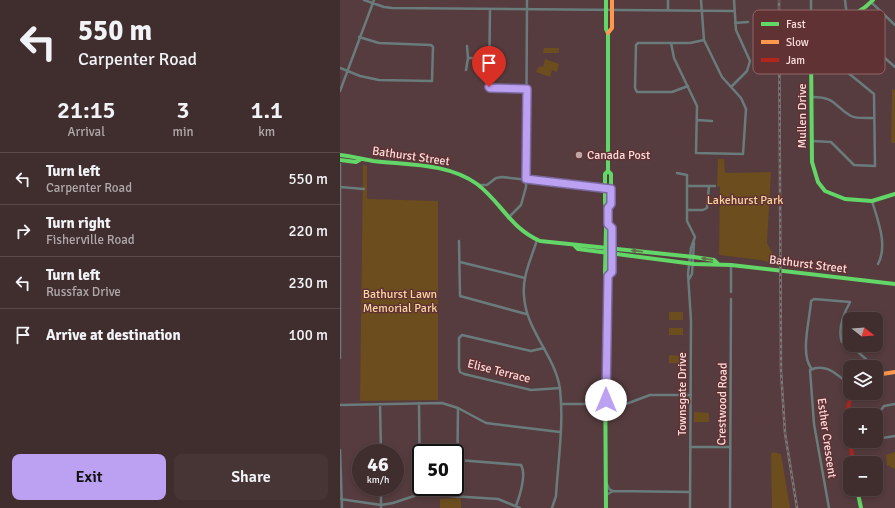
<!DOCTYPE html>
<meta charset="utf-8">
<style>
body{margin:0;font-family:Signika,sans-serif;background:#473536;color:#f1f3f6;height:100vh;display:flex;flex-direction:column;font-size:15px;white-space:nowrap}
*{box-sizing:border-box;margin:0}
p{font-size:13px;color:#aea8aa}
.icon{flex:none;width:22px;height:22px;fill:none;stroke:currentColor;stroke-width:2;stroke-linecap:round;stroke-linejoin:round}
.map{position:relative;flex:1;overflow:hidden}
.sheet{display:flex;flex-direction:column;background:#402d2e;width:340px}
.sheet>*{flex:none}
.banner{background:#402d2e;color:#f1f3f6;overflow:hidden}
.needle{width:26px;rotate:107deg}
.tools{position:absolute;left:503px;top:312px;display:grid;gap:8px}
.tools a{display:grid;place-items:center;width:40px;height:40px;border-radius:8px;background:#402d2e;box-shadow:0 2px 6px #0003,0 0 0 1px #59494a;font-size:20px}
.speed{position:absolute;left:12px;top:444px;display:flex;gap:8px;font-size:20px;font-weight:700;text-align:center}
.speed>*{display:grid;place-content:center;width:52px;height:52px;border-radius:50%;background:#402d2e;box-shadow:0 2px 6px #0003,0 0 0 1px #59494a;line-height:1}
.speed small{font-size:10px;font-weight:400}
.speed .limit{border:2px solid #111;border-radius:6px;background:#fff;color:#111}
.pin{position:absolute;display:grid;place-items:center;width:34px;height:34px;color:#fff;margin:-41px -17px;border-radius:50% 50% 50% 0;rotate:-45deg;box-shadow:0 0 4px #0007}
.pin .icon{rotate:45deg}
.me{position:absolute;width:44px;margin:-22px;rotate:0deg;stroke-linejoin:round;filter:drop-shadow(0 0 3px #0008)}
.turn{display:flex;align-items:center;gap:14px;height:84px;padding:0 12px;font-size:18px}
.turn .icon{width:52px;height:52px;stroke-width:2.5}
.turn b{display:block;font-size:28px;line-height:34px}
.eta{display:flex;justify-content:space-evenly;align-items:center;height:68px;text-align:center}
.eta b{font-size:24px;font-weight:600;line-height:28px}
.primary-button{display:flex;gap:8px;margin-top:auto;padding:8px 12px}
.primary-button a{flex:1;height:46px;border-radius:8px;background:#bca0f2;color:#111;font-size:16px;font-weight:600;line-height:46px;text-align:center}
.primary-button a+a{background:#473536;color:#f1f3f6}
ul{padding:0;list-style:none}
li{display:flex;align-items:center;gap:12px;height:52px;padding:0 12px;border-top:1px solid #59494a}
li div{flex:1}
li b{display:block;font-size:15px}
li em{font-style:normal}
main{display:flex;flex:1;min-height:0}
.map>svg:first-child{display:block}
.green{fill:#6b4d1e}
.lines{fill:none;stroke-linecap:round;stroke-linejoin:round}
.street{stroke:#6a7b7c;stroke-width:2.5}
.fast{stroke:#63d668;stroke-width:4}
.slow{stroke:#ff974d;stroke-width:4}
.jam{stroke:#b3261e;stroke-width:4}
.rail-casing{stroke:#7a797a;stroke-width:2.5}
.rail{stroke:#613234;stroke-width:1;stroke-dasharray:3;stroke-linecap:butt}
.oneway{fill:#627449}
.route-casing{stroke:#7a689d;stroke-width:10}
.route{stroke:#bca0f2;stroke-width:7}
.poi-dot{fill:#c1a4a5;stroke:#613234;stroke-width:1.5}
.labels{text-anchor:middle;stroke-width:3;stroke-linejoin:round;paint-order:stroke}
.street-label{font-size:12px;fill:#fbdcdc;stroke:#613234}
.poi-label{font-size:12px;fill:#fbdcdc;stroke:#613234;text-anchor:start}
.park-label{font-size:12px;fill:#f8d6a0;stroke:#613234}
.key{fill:#613234;stroke:#8f6566;stroke-width:1}
.key-label{font-size:11px;fill:#fbdcdc}
</style>
<main>
<section class="sheet">
<div class="banner">
<div class="turn"><svg class="icon" aria-label="left" viewBox="0 0 24 24"><path d="M17 20v-9H6M10 6l-5 5 5 5"/></svg><div><b>550 m</b>Carpenter Road</div></div>
</div>
<div class="eta">
<div><b>21:15</b><p>Arrival</p></div>
<div><b>3</b><p>min</p></div>
<div><b>1.1</b><p>km</p></div>
</div>
<ul>
<li><svg class="icon" aria-label="left" viewBox="0 0 24 24"><path d="M17 20v-9H6M10 6l-5 5 5 5"/></svg><div><b>Turn left</b><p>Carpenter Road</p></div><em>550 m</em></li>
<li><svg class="icon" aria-label="right" viewBox="0 0 24 24"><path d="M7 20v-9h11M14 6l5 5-5 5"/></svg><div><b>Turn right</b><p>Fisherville Road</p></div><em>220 m</em></li>
<li><svg class="icon" aria-label="left" viewBox="0 0 24 24"><path d="M17 20v-9H6M10 6l-5 5 5 5"/></svg><div><b>Turn left</b><p>Russfax Drive</p></div><em>230 m</em></li>
<li><svg class="icon" aria-label="arrive" viewBox="0 0 24 24"><path d="M6 21V4h12l-3 4 3 4H6"/></svg><div><b>Arrive at destination</b></div><em>100 m</em></li>
</ul>
<div class="primary-button"><a>Exit</a><a>Share</a></div>
</section>
<div class="map">
<svg width="555" height="508" viewBox="0 0 555 508">
<rect width="100%" height="100%" fill="#563c3e"/>
<!-- green -->
<path class="green" d="M204,48H219V53H203Z
M205,59L219,64L217,72L212,70L210,77L196,72L199,66L203,67Z
M552,89L555,90V143H551Z
M378,159H384L385,173L431,172L427,243L439,266L421,260L379,255L380,187L377,186Z
M23,165L27,166V199L98,201V400L20,401Z
M329,312H343V320H329Z
M329,328H343V335H329Z
M329,355L343,356L342,363H329Z
M354,412L369,413V422H354Z
M433,452L441,454L450,508H432L431,454Z
M555,452V469L547,465L546,455Z
M121,498V508H100V499Z"/>
<g class="lines">
<!-- street -->
<path class="street" d="M24,0L44,7L52,8L394,11
M328,0V11
M471,0V13L479,30
M505,0L507,16L513,30L555,67
M532,3L555,25
M150,10L149,88L187,89
M395,23L408,22
M331,43L334,58L357,106L356,153L403,154L406,109L401,98L382,77L364,40L361,0
M128,58H149
M471,62L496,63L534,94L535,166L514,165L491,142L472,141
M0,68L20,76L39,80L92,81L93,47L91,45L39,43L19,37
M126,70L128,58L127,46
M348,86L332,92H297L295,88L296,45L298,43H350L364,40
M391,87L407,71L410,61L396,30L394,0
M0,91L34,0
M472,97C497,97 493,106 511,116C517,119 527,118 534,118
M357,120L372,121
M0,164V358
M337,173L347,175V221L355,237L351,248L348,274L351,321L350,508
M139,185H147L156,178L162,177L271,189
M348,186H375
M0,187L24,189
M532,201C538,221 548,245 538,264
M348,210H363L367,208L369,186
M168,218L181,205L186,187L187,0
M197,240C191,259 182,277 184,296C186,331 215,355 220,389C224,424 218,462 216,496L212,508
M119,241L120,296L186,314
M120,262L185,278
M391,265V292
M349,279L352,274L354,243
M510,345L535,367
M204,348L191,351L122,335L119,338V368L120,372L124,374L191,390L220,388
M471,368C460,353 470,319 471,301L474,299L510,302C504,313 497,329 502,342L510,345
M536,371L537,375
M79,403L80,494
M40,404L41,453
M221,404H286L310,395H351
M0,405L102,403L118,408L146,423L220,432
M541,438L538,414L544,406L555,404
M536,439L555,436
M510,444L525,441
M350,447H390
M0,450L2,508
M118,460L181,465C187,475 180,495 176,506
M266,482L269,489L273,491
M41,487V508
M266,495L273,491L350,492
M117,497L118,408
M0,499L41,505L53,503L80,494L158,499L180,508
M390,508L391,299
M489,508L474,424L470,370C487,362 498,376 510,385"/>
<!-- fast -->
<path class="fast" d="M266,0V29L268,33V171L265,174V203L269,218L266,227L265,273L268,276L265,360L266,508
M533,0C508,27 485,8 471,52L472,162L478,182L485,191L505,199L532,201L555,194
M0,155C11,156 22,159 33,161C68,165 108,163 137,184C161,202 170,228 200,241L354,257L374,260L378,264
M0,160L16,162L21,159
M268,171L271,174V204L268,208
M268,224L271,228L272,272L268,276
M235,246L238,249L354,264L391,265L555,284
M517,489L521,508"/>
<!-- slow -->
<path class="slow" d="M268,33L272,28V0
M536,375L555,372"/>
<!-- jam -->
<path class="jam" d="M512,393L506,414L513,463"/>
<defs>
<path id="rail" d="M439,0L441,371L445,433L457,508"/>
</defs>
<!-- rail casing -->
<use href="#rail" class="rail-casing"/>
<!-- rail -->
<use href="#rail" class="rail"/>
</g>
<!-- one-way arrows -->
<defs><path id="oneway-solid" d="M-6-.8H1V-3.2L6.5 0L1 3.2V.8H-6Z"/></defs>
<g class="oneway">
<use href="#oneway-solid" transform="translate(297 251) rotate(-173)"/>
<use href="#oneway-solid" transform="translate(367 259) rotate(-172)"/>
</g>
<g class="lines">
<defs>
<path id="route" d="M149,87L150,88L187,89L186,179L271,189V204L268,208V224L272,228V272L268,276L266,400"/>
</defs>
<!-- route casing -->
<use href="#route" class="route-casing"/>
<!-- route -->
<use href="#route" class="route"/>
</g>
<!-- markers -->
<circle class="poi-dot" cx="239" cy="155" r="4"/>
<g class="labels">
<!-- street labels -->
<g class="street-label">
<text transform="translate(462 116) rotate(-90)" y="4">Mullen Drive</text>
<text transform="translate(71 156) rotate(8)" y="4">Bathurst Street</text>
<text transform="translate(468 264) rotate(7)" y="4">Bathurst Street</text>
<text transform="translate(159 371) rotate(14)" y="4">Elise Terrace</text>
<text transform="translate(342 394) rotate(-90)" y="4">Townsgate Drive</text>
<text transform="translate(382 404) rotate(-89)" y="4">Crestwood Road</text>
<text transform="translate(487 438) rotate(82)" y="4">Esther Crescent</text>
</g>
<!-- poi labels -->
<g class="poi-label">
<text x="247" y="159">Canada Post</text>
</g>
<!-- park labels -->
<g class="park-label">
<text x="405" y="204">Lakehurst Park</text>
<text x="60" y="298">Bathurst Lawn<tspan x="60" dy="14">Memorial Park</tspan></text>
</g>
</g>
<!-- legend -->
<rect x="413" y="10" width="132" height="64" rx="6" class="key"/>
<rect x="421" y="22" width="18" height="4" fill="#63d668"/>
<rect x="421" y="40" width="18" height="4" fill="#ff974d"/>
<rect x="421" y="58" width="18" height="4" fill="#b3261e"/>
<g class="key-label">
<text x="446" y="28">Fast</text>
<text x="446" y="46">Slow</text>
<text x="446" y="64">Jam</text>
</g>
</svg>
<div class="tools">
<a><svg class="needle" viewBox="-14 -14 28 28"><path d="M0-13l5 13h-10z" fill="#e53935"/><path d="M0 13l5-13h-10z" fill="#aea8aa"/></svg></a>
<a><svg class="icon" aria-label="layers" viewBox="0 0 24 24"><path d="M12 4l9 5-9 5-9-5zM3 14l9 5 9-5"/></svg></a>
<a>+</a>
<a>−</a>
</div>
<div class="speed"><div>46<small>km/h</small></div><div class="limit">50</div></div>
<div class="pin" style="left:149px;top:87px;background:#d93025"><svg class="icon" aria-label="arrive" viewBox="0 0 24 24"><path d="M6 21V4h12l-3 4 3 4H6"/></svg></div>
<svg class="me" style="left:266px;top:400px" viewBox="-20 -20 40 40"><circle r="19" fill="#fff"/><path d="M0-13L10 11 0 6-10 11z" fill="#bca0f2"/></svg>
</div>
</main>
